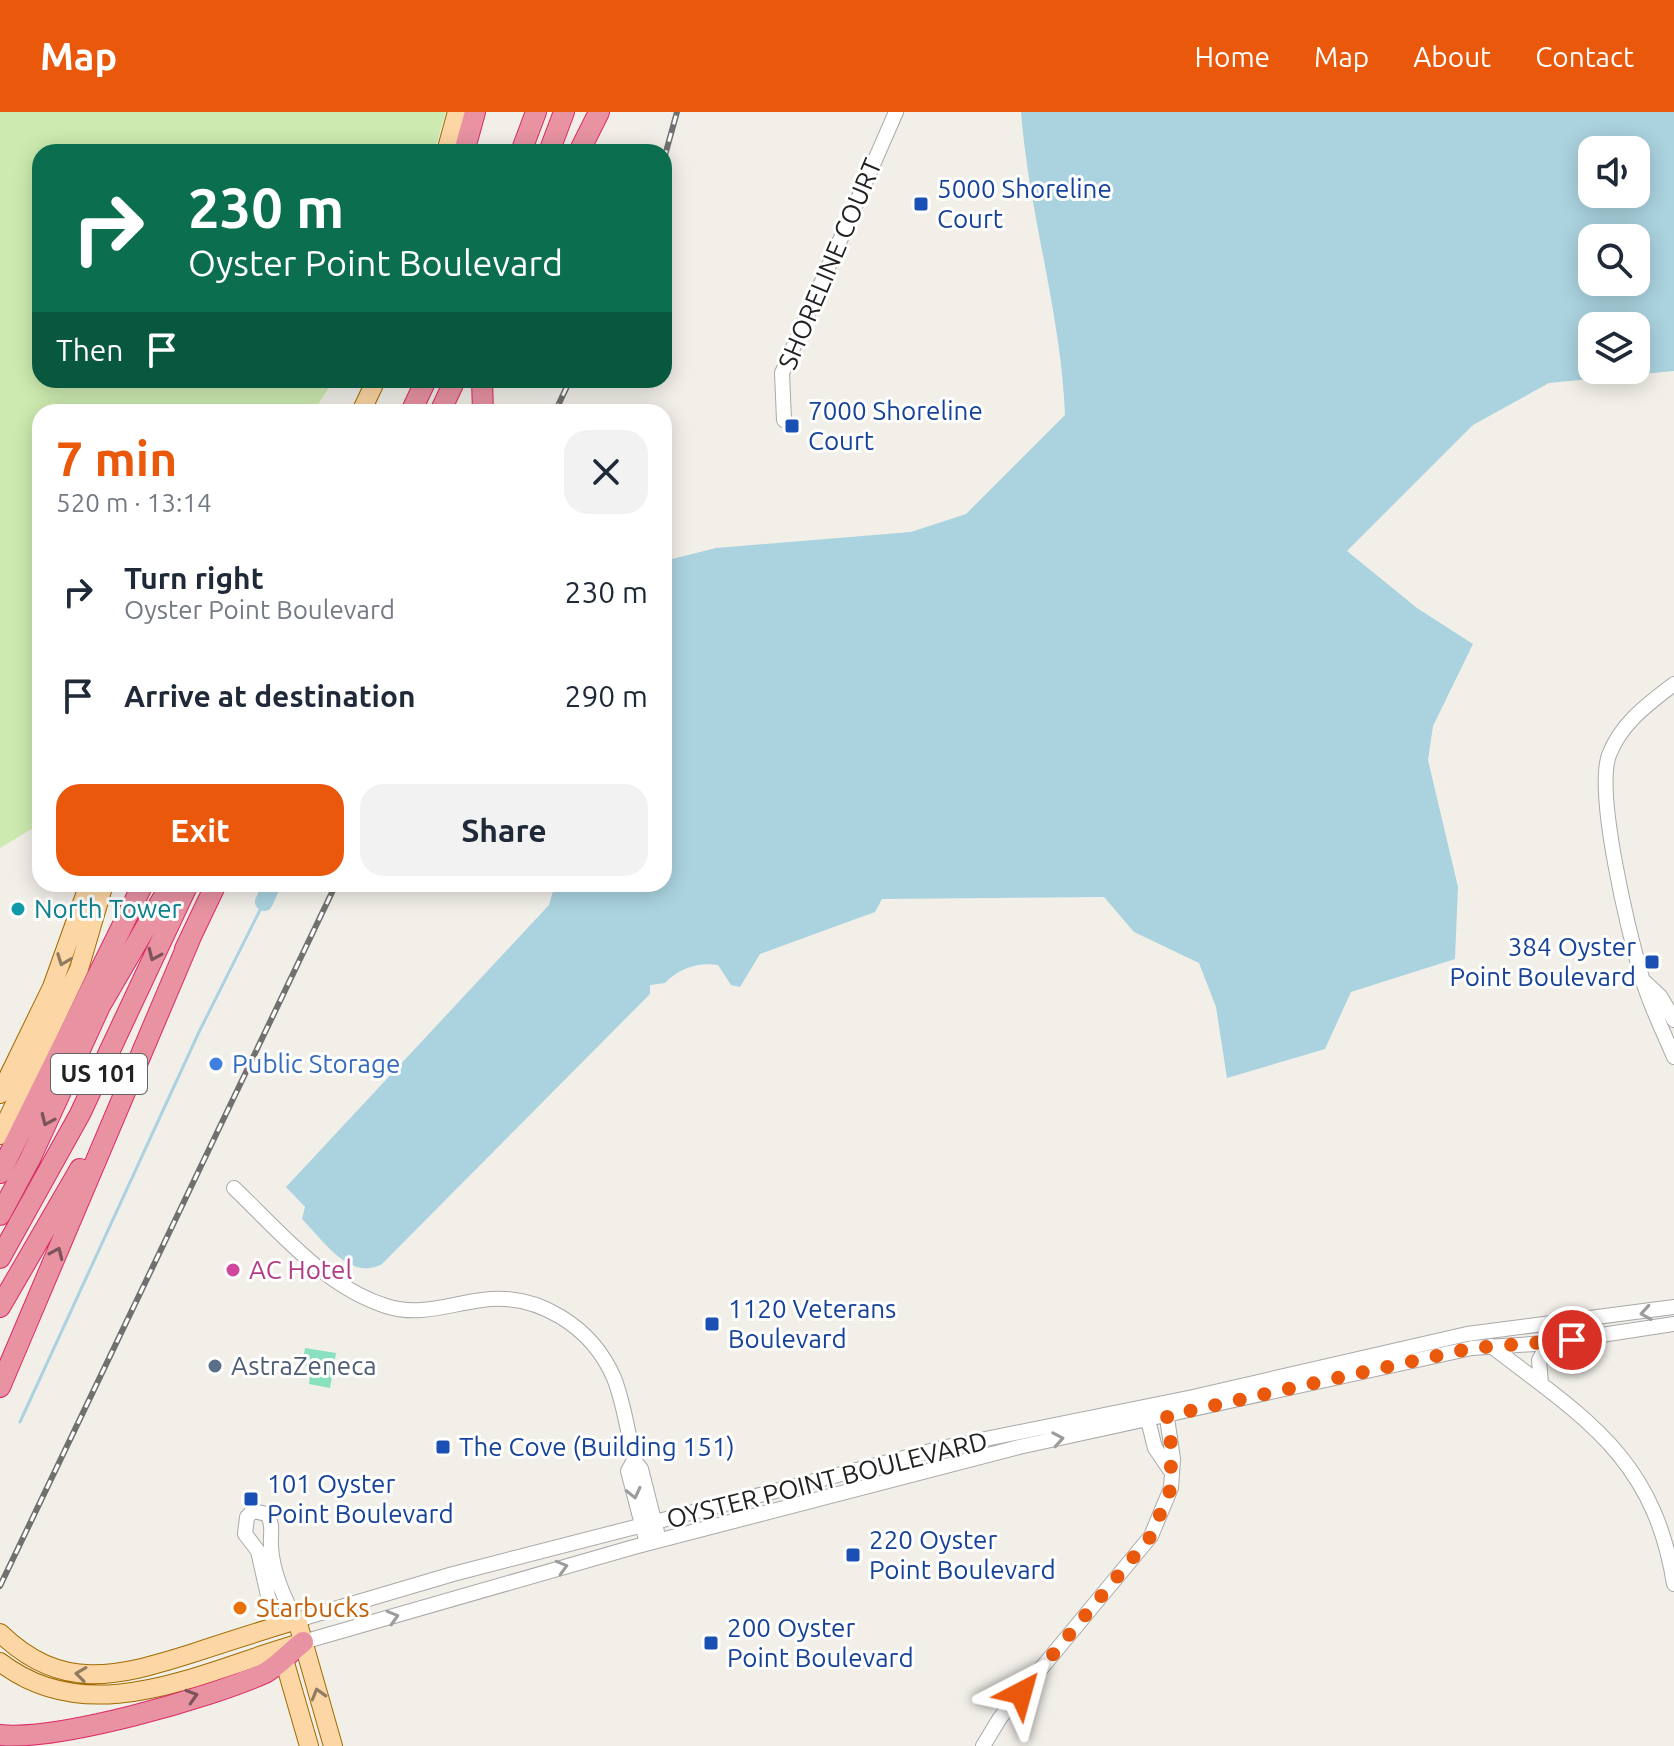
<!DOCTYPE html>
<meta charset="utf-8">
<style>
body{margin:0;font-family:Ubuntu,sans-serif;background:#f2f2f3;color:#1f2937;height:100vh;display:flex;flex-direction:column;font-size:30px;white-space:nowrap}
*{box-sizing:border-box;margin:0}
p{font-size:26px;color:#747a83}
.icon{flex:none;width:44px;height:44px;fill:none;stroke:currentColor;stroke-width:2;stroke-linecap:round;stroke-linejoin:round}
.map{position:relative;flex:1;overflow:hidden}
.sheet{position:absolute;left:32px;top:292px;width:640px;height:488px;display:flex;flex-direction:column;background:#fff;border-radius:24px;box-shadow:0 4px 20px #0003}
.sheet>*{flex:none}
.hud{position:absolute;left:32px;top:32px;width:640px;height:244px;border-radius:24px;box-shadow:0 4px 20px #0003;background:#0b6e4f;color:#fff;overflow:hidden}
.controls{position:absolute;left:1578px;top:24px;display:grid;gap:16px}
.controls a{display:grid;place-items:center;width:72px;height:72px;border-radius:16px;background:#fff;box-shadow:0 4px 20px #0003;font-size:40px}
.pin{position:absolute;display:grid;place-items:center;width:68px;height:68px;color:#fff;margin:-34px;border:4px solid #fff;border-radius:50%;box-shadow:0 2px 8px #0007}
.me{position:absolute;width:88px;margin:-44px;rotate:39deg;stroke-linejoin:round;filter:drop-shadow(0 0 6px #0008)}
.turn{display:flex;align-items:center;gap:28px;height:168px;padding:0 24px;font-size:36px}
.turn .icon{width:104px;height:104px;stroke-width:2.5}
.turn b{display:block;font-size:56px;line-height:68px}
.then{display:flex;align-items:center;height:76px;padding:0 24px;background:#0003;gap:16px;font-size:30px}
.round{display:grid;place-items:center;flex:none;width:84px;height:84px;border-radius:24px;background:#f2f2f3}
.headline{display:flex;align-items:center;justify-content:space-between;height:136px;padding:0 24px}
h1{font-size:48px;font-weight:700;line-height:60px;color:#ea580c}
.button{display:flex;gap:16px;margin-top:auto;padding:16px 24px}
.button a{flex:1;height:92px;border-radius:24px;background:#ea580c;color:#fff;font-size:32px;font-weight:700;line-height:92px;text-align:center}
.button a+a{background:#f2f2f3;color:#1f2937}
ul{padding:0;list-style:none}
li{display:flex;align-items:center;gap:24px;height:104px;padding:0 24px}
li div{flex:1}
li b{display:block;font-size:30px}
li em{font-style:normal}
header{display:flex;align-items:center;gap:48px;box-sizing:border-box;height:112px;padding:0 40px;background:#ea580c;color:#fff}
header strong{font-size:38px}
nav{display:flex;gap:44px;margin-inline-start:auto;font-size:28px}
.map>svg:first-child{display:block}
.grass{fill:#cdebb0}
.pitch{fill:#88e0be}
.water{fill:#aad3df;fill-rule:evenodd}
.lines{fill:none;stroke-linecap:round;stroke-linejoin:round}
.stream{stroke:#aad3df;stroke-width:3}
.river{stroke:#aad3df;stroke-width:18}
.minor-casing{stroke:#a9a9a9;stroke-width:16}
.major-casing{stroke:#a06b00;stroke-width:20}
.highway-casing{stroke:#dc2a67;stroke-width:22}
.minor{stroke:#fff;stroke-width:14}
.major{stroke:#fcd6a4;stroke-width:18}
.highway{stroke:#e892a2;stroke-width:20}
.rail-casing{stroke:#707070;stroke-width:6}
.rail{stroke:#fff;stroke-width:3;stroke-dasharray:9;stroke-linecap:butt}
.oneway{stroke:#7b545c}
.oneway2{stroke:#8f7c63}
.oneway3{stroke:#9c9c9c}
.route{stroke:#ea580c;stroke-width:14;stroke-dasharray:0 25.2}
.transit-dot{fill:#1a4fb4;stroke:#fff;stroke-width:3}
.culture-dot{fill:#0f9aa8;stroke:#fff;stroke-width:3}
.shop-dot{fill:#3f7fe0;stroke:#fff;stroke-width:3}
.hotel-dot{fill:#d1479c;stroke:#fff;stroke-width:3}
.service-dot{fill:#5c6f8a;stroke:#fff;stroke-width:3}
.food-dot{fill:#e8710a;stroke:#fff;stroke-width:3}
.labels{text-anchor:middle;stroke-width:6;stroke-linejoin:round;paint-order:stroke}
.shield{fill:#fff;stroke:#646464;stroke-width:2}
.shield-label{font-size:24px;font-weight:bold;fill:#222}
.transit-label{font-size:26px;fill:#164399;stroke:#fff;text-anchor:start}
.street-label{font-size:26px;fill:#222;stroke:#fff}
.culture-label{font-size:26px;fill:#0d838f;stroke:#fff;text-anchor:start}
.shop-label{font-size:26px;fill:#366cbe;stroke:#fff;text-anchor:start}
.hotel-label{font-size:26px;fill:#b23c85;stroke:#fff;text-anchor:start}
.service-label{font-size:26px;fill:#4e5e75;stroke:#fff;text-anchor:start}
.food-label{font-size:26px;fill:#c56008;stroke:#fff;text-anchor:start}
</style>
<header>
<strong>Map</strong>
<nav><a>Home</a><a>Map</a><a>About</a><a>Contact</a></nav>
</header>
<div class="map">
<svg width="1674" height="1634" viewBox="0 0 1674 1634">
<rect width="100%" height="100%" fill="#f2efe9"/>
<!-- grass -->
<path class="grass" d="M0,0H446L434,40H40V268H334L313,300H40V712L0,736Z"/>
<!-- pitch -->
<path class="pitch" d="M305,1236L336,1241L330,1276L309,1272L311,1255L302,1253Z"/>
<!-- water -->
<path class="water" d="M1021,0H1674V259L1549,271L1473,313L1347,439L1417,496L1473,532L1433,614L1428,648L1458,775L1455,847L1351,880L1325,937L1227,966L1216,895L1199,851L1134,820L1104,785L882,787L875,800L760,842L740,875L731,873L718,853C697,850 680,856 665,871L650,873V882L382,1152C350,1170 323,1128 302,1107L305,1095L286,1075L549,793L555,772H664V449L716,436L911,420L966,402L1065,303C1061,201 1029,102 1021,0ZM1592,38H1636V82H1592ZM1592,126H1636V170H1592ZM1592,214H1636V258H1592Z"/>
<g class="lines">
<!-- stream -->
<path class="stream" d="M20,1310L199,920L264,790"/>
<!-- river -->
<path class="river" d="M264,790L272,772"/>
<defs>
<path id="minor" d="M784,308L782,261L896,0
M1674,572C1648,592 1621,611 1609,643C1595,683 1629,821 1642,866C1650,893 1663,919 1674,945
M1645,870L1660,884L1674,908
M234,1076C279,1119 325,1175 386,1194C420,1205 449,1192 482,1188C538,1180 592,1215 614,1266C624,1291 628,1321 634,1348L641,1357L657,1420
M1491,1234C1585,1306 1654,1346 1674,1472
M1541,1271L1539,1248L1549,1231
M1146,1300L1155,1336L1170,1358
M634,1348L628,1359L645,1424
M275,1515L258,1439L245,1422L247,1405L253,1399L267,1402C274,1414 270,1422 271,1434C272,1458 284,1488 297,1508L453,1462L946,1335L1193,1285L1467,1222L1674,1195
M303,1530L634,1435L1019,1335L1472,1236L1549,1231L1674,1212
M983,1634L1000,1606L1151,1424L1171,1376L1173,1347L1166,1299"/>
<path id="major" d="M446,40L457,0
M361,300L376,268
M0,982L52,875L89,772
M0,1023L79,857L104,772
M0,1521C61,1580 117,1565 190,1542C226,1530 261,1519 297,1508L333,1634
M281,1537L309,1634
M0,1550C92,1621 204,1558 301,1531"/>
<path id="highway" d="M464,40L475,0
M521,40L536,0
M549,40L564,0
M579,40L599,0
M482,268L483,300
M411,300L426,268
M440,300L455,268
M185,837L216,772
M0,1061L143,772
M0,1103L30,1047L100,894L171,772
M0,1146L80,1002L188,772
M0,1195L80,1057
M0,1275L190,827
M0,1623C58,1629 210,1586 265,1561C278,1554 291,1539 303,1530"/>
</defs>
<!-- minor casing -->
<use href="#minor" class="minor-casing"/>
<!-- major casing -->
<use href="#major" class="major-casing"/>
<!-- highway casing -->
<use href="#highway" class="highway-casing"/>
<!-- minor -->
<use href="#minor" class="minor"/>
<!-- major -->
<use href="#major" class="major"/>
<!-- highway -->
<use href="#highway" class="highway"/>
<defs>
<path id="rail" d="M664,47L677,0
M555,300L570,268
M0,1474L336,772"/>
</defs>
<!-- rail casing -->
<use href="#rail" class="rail-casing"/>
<!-- rail -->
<use href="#rail" class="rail"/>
</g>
<!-- one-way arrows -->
<defs><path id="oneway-chevron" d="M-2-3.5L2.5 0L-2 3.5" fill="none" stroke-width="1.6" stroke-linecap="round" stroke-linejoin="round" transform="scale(2)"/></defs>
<g class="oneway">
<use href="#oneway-chevron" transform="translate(154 843) rotate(114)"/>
<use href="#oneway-chevron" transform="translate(47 1008) rotate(114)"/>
<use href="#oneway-chevron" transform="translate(57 1141) rotate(-66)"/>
<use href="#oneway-chevron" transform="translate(192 1584) rotate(-17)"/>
</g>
<g class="oneway2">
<use href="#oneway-chevron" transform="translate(63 848) rotate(111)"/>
<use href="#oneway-chevron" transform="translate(81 1562) rotate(-172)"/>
<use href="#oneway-chevron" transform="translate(318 1582) rotate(-106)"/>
</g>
<g class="oneway3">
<use href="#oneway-chevron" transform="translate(1646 1201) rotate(171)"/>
<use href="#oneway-chevron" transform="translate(1058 1327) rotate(-10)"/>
<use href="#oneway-chevron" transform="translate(634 1381) rotate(77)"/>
<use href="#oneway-chevron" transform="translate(562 1455) rotate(-16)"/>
<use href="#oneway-chevron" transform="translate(393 1505) rotate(-16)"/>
</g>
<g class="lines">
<!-- route -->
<path class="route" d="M1021,1581L1151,1424L1171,1376L1170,1358L1173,1347L1167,1304L1472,1236L1572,1228"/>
</g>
<!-- markers -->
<g class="transit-dot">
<rect x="913" y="84" width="16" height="16" rx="4"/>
<rect x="784" y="306" width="16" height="16" rx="4"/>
<rect x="1644" y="842" width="16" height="16" rx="4"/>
<rect x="704" y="1204" width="16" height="16" rx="4"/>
<rect x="435" y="1327" width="16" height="16" rx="4"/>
<rect x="243" y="1379" width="16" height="16" rx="4"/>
<rect x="845" y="1435" width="16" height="16" rx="4"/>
<rect x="703" y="1523" width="16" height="16" rx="4"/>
</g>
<circle class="culture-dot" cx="18" cy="797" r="8"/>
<circle class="shop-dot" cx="216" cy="952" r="8"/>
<circle class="hotel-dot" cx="233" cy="1158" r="8"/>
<circle class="service-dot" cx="215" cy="1254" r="8"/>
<circle class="food-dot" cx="240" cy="1496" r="8"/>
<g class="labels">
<!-- shield labels -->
<rect class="shield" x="51" y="942" width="96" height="40" rx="6"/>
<g class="shield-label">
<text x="99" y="970">US 101</text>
</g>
<!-- transit labels -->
<g class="transit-label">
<text x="937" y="86">5000 Shoreline<tspan x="937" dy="30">Court</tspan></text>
<text x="808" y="308">7000 Shoreline<tspan x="808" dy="30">Court</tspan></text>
<text x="1636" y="844" text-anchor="end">384 Oyster<tspan x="1636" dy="30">Point Boulevard</tspan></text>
<text x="728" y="1206">1120 Veterans<tspan x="728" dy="30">Boulevard</tspan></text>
<text x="459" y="1344">The Cove (Building 151)</text>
<text x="267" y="1381">101 Oyster<tspan x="267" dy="30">Point Boulevard</tspan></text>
<text x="869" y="1437">220 Oyster<tspan x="869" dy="30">Point Boulevard</tspan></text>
<text x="727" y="1525">200 Oyster<tspan x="727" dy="30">Point Boulevard</tspan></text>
</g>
<!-- street labels -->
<g class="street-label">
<text transform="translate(830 152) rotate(-67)" y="9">SHORELINE COURT</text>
<text transform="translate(827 1368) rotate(-14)" y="9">OYSTER POINT BOULEVARD</text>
</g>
<!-- culture labels -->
<g class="culture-label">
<text x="34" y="806">North Tower</text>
</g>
<!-- shop labels -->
<g class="shop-label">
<text x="232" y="961">Public Storage</text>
</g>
<!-- hotel labels -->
<g class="hotel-label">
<text x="249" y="1167">AC Hotel</text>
</g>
<!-- service labels -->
<g class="service-label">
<text x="231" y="1263">AstraZeneca</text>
</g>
<!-- food labels -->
<g class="food-label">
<text x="256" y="1505">Starbucks</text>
</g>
</g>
</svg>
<div class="controls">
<a><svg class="icon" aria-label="sound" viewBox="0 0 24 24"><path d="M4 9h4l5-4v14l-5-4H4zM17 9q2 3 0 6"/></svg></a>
<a><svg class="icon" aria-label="search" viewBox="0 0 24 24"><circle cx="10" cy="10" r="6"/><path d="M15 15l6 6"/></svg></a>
<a><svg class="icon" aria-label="layers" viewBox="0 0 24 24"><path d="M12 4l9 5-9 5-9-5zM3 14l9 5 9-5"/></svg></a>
</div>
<div class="pin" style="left:1572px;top:1228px;background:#d93025"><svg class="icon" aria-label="arrive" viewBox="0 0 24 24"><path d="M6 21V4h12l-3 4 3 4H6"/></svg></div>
<svg class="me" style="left:1021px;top:1581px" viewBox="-20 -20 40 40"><path d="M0-17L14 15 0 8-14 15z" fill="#ea580c" stroke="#fff" stroke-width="4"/></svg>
<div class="hud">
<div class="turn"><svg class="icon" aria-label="right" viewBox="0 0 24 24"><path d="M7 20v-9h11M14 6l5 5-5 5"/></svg><div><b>230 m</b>Oyster Point Boulevard</div></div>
<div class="then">Then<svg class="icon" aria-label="arrive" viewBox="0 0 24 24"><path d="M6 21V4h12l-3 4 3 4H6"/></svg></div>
</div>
<section class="sheet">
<div class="headline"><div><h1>7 min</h1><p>520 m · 13:14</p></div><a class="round"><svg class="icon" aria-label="close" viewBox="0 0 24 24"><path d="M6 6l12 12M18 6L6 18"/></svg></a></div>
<ul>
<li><svg class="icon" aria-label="right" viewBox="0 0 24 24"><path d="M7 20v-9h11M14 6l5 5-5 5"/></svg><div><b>Turn right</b><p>Oyster Point Boulevard</p></div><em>230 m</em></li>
<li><svg class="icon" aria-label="arrive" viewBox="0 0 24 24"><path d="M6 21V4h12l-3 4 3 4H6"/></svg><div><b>Arrive at destination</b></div><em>290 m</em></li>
</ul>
<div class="button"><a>Exit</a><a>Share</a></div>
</section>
</div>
